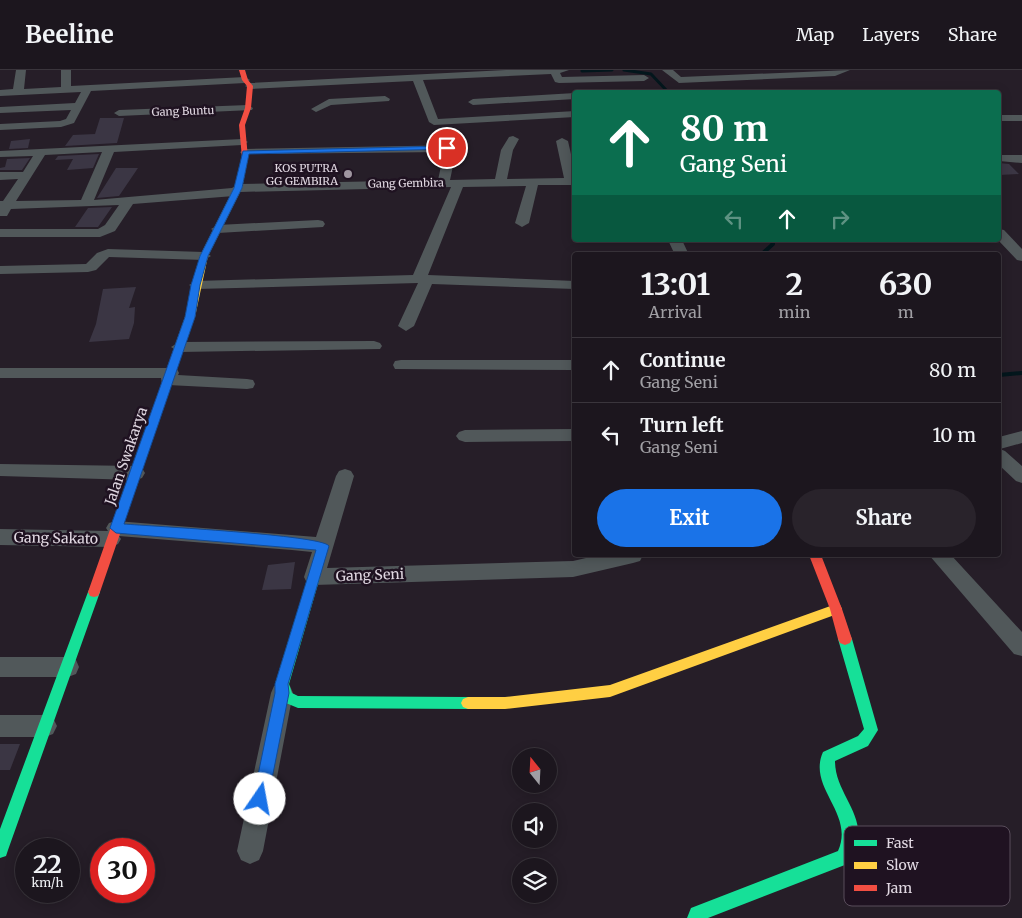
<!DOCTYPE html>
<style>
body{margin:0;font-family:Merriweather,serif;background:#29232b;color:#f1f3f6;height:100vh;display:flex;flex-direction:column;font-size:19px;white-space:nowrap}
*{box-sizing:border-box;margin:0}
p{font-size:16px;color:#a09fa4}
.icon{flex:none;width:28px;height:28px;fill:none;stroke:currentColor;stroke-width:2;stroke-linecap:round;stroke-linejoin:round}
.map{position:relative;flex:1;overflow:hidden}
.drawer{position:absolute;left:572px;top:182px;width:429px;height:305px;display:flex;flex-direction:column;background:#1c161e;border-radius:5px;box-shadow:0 2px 12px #0003,0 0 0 1px #3a353c}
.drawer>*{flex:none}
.hud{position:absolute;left:572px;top:20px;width:429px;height:152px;border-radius:5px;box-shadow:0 2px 12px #0003,0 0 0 1px #3a353c;background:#0b6e4f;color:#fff;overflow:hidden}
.needle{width:32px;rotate:342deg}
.fabs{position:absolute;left:512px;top:678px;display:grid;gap:10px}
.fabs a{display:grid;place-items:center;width:45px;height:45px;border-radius:50%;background:#1c161e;box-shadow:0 2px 12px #0003,0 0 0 1px #3a353c;font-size:25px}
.speed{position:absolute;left:15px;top:768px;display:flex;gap:10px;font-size:25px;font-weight:700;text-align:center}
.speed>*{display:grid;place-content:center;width:65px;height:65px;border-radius:50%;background:#1c161e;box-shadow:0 2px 12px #0003,0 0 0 1px #3a353c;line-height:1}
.speed small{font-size:12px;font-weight:400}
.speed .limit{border:8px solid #d22;background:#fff;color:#111}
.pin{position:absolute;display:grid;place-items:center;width:42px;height:42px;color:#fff;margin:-21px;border:2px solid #fff;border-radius:50%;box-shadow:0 1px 5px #0007}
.me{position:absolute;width:55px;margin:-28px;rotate:12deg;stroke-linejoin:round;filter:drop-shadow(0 0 4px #0008)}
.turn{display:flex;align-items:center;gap:18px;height:105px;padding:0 25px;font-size:22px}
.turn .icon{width:65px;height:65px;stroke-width:2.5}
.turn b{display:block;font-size:35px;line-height:42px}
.lanes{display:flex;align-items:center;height:48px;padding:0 25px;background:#0003;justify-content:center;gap:25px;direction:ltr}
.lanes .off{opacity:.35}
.eta{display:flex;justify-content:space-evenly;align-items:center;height:85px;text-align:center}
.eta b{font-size:30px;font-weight:700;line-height:35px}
.primary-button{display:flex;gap:10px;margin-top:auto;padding:10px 25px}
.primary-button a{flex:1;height:58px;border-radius:30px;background:#1a73e8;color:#fff;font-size:20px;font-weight:700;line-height:58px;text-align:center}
.primary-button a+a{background:#29232b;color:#f1f3f6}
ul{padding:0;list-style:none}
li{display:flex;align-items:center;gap:15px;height:65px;padding:0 25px;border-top:1px solid #3a353c}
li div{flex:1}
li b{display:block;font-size:19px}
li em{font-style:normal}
header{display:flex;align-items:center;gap:30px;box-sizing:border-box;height:70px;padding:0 25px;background:#1c161e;border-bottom:1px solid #3a353c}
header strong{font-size:24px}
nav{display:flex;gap:28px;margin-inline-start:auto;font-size:18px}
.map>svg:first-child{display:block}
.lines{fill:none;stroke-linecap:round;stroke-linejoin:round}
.stream-far1{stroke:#03161c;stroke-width:3}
.stream{stroke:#03161c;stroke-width:4}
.building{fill:#3b3644}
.street{fill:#51585a;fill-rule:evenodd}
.fast{fill:#16e098;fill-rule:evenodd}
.slow{fill:#ffcf43;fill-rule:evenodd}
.jam{fill:#f24e42;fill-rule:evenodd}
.route{fill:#1a73e8;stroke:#114b97}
.poi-dot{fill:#9f96a0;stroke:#1f1221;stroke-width:2}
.labels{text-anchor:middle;stroke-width:5;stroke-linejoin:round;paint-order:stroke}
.far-street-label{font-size:11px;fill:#e0d7e1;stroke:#1f1221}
.far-poi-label{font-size:11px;fill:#e0d7e1;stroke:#1f1221;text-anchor:end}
.street-label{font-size:14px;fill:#e0d7e1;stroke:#1f1221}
.key{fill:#1f1221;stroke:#594d5b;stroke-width:1}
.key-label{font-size:14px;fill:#e0d7e1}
</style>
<header>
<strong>Beeline</strong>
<nav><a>Map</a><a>Layers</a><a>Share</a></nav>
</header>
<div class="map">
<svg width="1022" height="848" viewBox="0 0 1022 848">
<rect width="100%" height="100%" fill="#261e28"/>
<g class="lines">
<!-- stream-far1 -->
<path class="stream-far1" d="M624,0L651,4L668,22
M582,1L612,0"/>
<!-- stream -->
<path class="stream" d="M765,185L763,183L773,174L771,170
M999,305L1022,303"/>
</g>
<!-- building -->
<path class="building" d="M100,48H124L117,73L65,76L73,65L95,64Z
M30,69L28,78L9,79L11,71Z
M99,84L93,98L67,100L73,89L55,90L58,86Z
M30,88L22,100H0V98L5,97L7,89Z
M999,93L1009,94L1019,104L999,105Z
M116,98H138L119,126L97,128Z
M112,137L98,157H75L88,138Z
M136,217L129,238L135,237L134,253L129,269L89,272L96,254L103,219Z
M295,492L291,519L262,520L268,495Z
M0,674H20L10,700H0Z"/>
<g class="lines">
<!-- street -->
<path class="street" d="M16,0H26L24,19L61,17V0H71V16L245,7L250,10L245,13L91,21L74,53L61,57L0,60V54L60,51L66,49L71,40L0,43V37L75,33L81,22L0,26V20L13,19Z
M506,0H569L560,3L562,7L644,5L649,8L644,11L559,13L555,12L551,4L423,10L438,49L575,41V47L434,55L429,52L413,11L250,19L245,16L250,13Z
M662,0H673L681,7L850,0L835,6L679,13Z
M643,19H661L666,22H638Z
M575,23V29L473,35L468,32L473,29Z
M385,26L390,29L389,31L331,35L316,42L311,39L329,29Z
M248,35L253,38L252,40L119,46L114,43L119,40Z
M999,45H1022V51H999Z
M513,66L519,69L513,80L507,109L564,108L556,71L562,68L568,71L575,102V115H538L529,153L522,157L515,153L526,116L463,117L428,205L575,211V219L432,214L414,256L406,261L398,256L418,213L196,219L189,215L196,211L413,205L451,117L240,122L234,126L133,134L115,161L100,167H0V159H98L105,155L119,135L11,139L7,146H0V131H3L18,109L0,110V102H23L33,86L0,87V81L242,69L248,72L242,75L114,82L94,130L232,118L238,114L438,110L444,82L242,84L240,82L246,79L462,75L468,78L466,80L456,82L450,110L495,109L501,80L509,67ZM102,82L81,130L16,131L45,85Z
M999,85H1022V93L999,91Z
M318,150L323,151L325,154L323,157L218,163L211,159L218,155Z
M999,159L1004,160L1022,179V191L1017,190L998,170Z
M668,170H682L689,185H675Z
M108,179L204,182L211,186L204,190L109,187L96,200L88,202L0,204V196L86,194L97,183Z
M374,271L380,273L382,276L380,279L179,282L171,277L179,272Z
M401,290H575V300L395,299L393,295L395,291Z
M0,298H171L177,299L179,303L178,305L247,309L253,310L255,314L253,318L247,319L168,315L162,314L161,308H0Z
M575,359V371L465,372L459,370L456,366L459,362L465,360Z
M1022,361V373L1000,379L1005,381L1022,396V413L1016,411L999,395V367Z
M0,394L136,396L142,398L145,403L142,408L136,410L0,406Z
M345,399L351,401L354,406L327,498L573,491L599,485H643L640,491L633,493L573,507L314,515L307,513L304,507L312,482L292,480L119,466L121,469L118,474L111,477L0,475V459L108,461L106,458L109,453L116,451L316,467L336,406L339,401Z
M929,485H951L1022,562V586L1014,584Z
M0,587H68L76,590L79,597L76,604L68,607H0Z
M282,613L290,616L293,623L263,781L259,790L250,794L241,790L237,781L271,623L274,616Z
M0,645H45L53,648L57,656L53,664L45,667H0Z"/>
<!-- fast -->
<path class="fast" d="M314,502L318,504L320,507L289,614L292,623L298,626L468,627L473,629L475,633L473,637L468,639L298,638L281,631L275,614L308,507L310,504Z
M94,517L98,518L100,522L8,780L6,786L0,788V759L88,522L90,518Z
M845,563L850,565L852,569L878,660L868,676L835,691C835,721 862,741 858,770C857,778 853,786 850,793L708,848H687L691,838L838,781C855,743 807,718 823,682L858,666L864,659L838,569L840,565Z"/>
<!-- slow -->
<path class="slow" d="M243,87L248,88L242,118L208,186L195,247L183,281L178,284L175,283L173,281L185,247L200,186L234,118Z
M836,534L840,535L842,539L840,543L610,627L505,639H468L463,637L461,633L463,629L468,627H505L610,615Z"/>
<!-- jam -->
<path class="jam" d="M239,0H245L248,10L253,16L251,38L245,55L248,88L245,90L242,88L239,55L245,38L247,16L242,10Z
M178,278L183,281L100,522L98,526L94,527L90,526L88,522L173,281Z
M809,485H821L842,539L852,569L850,573L845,575L840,573L838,569L830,539Z"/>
</g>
<!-- route -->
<path class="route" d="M447,76L450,79L249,84L242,118L208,186L200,215L195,247L124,454C148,456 323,465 329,476L288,614L289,623L268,729L266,734L260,736L255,734L253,729L275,623V614L316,480L116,463L110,458L185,247L191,215L200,186L234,118L243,81Z"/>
<!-- markers -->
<circle class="poi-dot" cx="348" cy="104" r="5"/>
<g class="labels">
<!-- far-street labels -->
<g class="far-street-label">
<text transform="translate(183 41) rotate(-2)" y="4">Gang Buntu</text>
<text transform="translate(406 113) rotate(-1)" y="4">Gang Gembira</text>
</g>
<!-- far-poi labels -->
<g class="far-poi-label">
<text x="338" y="102">KOS PUTRA<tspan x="338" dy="13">GG GEMBIRA</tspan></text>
</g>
<!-- street labels -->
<g class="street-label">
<text transform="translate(126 386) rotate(-71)" y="5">Jalan Swakarya</text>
<text transform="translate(56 468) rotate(1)" y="5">Gang Sakato</text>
<text transform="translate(370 505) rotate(-2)" y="5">Gang Seni</text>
</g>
</g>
<!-- legend -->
<rect x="844" y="756" width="166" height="80" rx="8" class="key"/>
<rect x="854" y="770" width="23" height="6" fill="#16e098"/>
<rect x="854" y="792" width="23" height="7" fill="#ffcf43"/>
<rect x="854" y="815" width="23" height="6" fill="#f24e42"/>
<g class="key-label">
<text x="886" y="778">Fast</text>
<text x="886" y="800">Slow</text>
<text x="886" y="823">Jam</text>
</g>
</svg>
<div class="fabs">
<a><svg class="needle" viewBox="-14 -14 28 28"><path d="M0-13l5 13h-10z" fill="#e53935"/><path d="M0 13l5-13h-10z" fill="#a09fa4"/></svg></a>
<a><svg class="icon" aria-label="sound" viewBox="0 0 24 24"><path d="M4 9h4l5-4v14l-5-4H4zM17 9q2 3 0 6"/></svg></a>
<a><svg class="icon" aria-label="layers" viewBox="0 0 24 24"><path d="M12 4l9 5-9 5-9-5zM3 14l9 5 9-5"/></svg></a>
</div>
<div class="speed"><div>22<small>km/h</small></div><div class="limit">30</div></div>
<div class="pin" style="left:447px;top:78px;background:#d93025"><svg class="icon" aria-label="arrive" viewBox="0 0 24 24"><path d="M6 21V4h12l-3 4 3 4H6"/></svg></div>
<svg class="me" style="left:260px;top:729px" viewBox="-20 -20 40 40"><circle r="19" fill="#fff"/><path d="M0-13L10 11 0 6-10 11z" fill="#1a73e8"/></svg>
<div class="hud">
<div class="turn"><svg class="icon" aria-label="ahead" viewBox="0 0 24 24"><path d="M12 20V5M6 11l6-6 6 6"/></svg><div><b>80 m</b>Gang Seni</div></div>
<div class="lanes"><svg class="icon off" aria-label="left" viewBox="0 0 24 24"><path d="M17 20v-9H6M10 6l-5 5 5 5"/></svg><svg class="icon" aria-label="ahead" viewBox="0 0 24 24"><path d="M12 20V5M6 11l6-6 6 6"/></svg><svg class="icon off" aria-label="right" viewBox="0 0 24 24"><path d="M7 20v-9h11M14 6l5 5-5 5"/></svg></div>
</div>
<section class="drawer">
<div class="eta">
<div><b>13:01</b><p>Arrival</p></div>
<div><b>2</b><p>min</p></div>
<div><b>630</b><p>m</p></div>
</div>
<ul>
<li><svg class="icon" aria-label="ahead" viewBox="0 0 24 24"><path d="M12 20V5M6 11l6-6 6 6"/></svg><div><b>Continue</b><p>Gang Seni</p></div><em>80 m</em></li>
<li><svg class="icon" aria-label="left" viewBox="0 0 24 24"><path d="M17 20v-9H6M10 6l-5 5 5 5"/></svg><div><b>Turn left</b><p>Gang Seni</p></div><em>10 m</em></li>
</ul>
<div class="primary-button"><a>Exit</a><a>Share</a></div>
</section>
</div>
